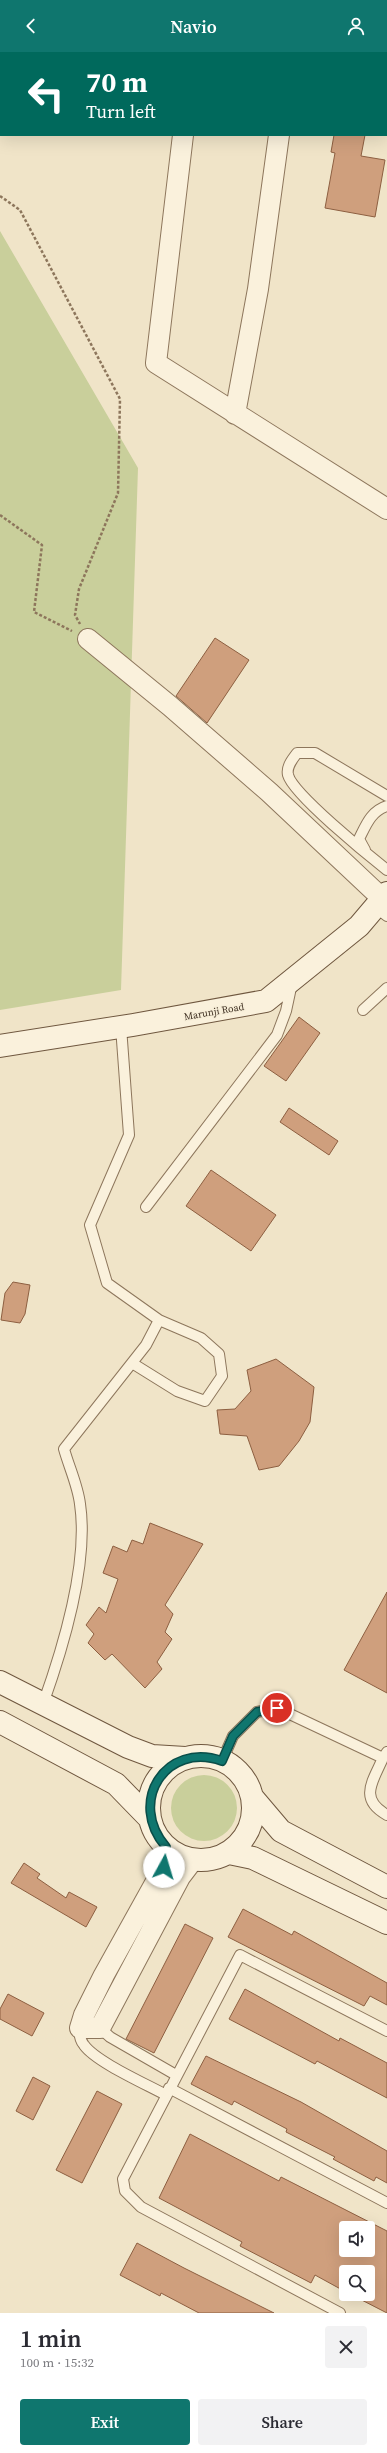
<!DOCTYPE html>
<meta charset="utf-8">
<style>
body{margin:0;font-family:"Source Serif 4",serif;background:#f2f2f3;color:#2b2b33;height:100vh;display:flex;flex-direction:column;font-size:15px;white-space:nowrap}
*{box-sizing:border-box;margin:0}
p{font-size:13px;color:#7c7c81}
.icon{flex:none;width:22px;height:22px;fill:none;stroke:currentColor;stroke-width:2;stroke-linecap:round;stroke-linejoin:round}
.map{position:relative;height:2261px;overflow:hidden}
.drawer{display:flex;flex-direction:column;background:#fff;flex:1}
.drawer>*{flex:none}
.hud{position:absolute;left:0px;top:0px;width:387px;height:84px;box-shadow:0 4px 16px #0002;background:#00695c;color:#fff;overflow:hidden}
.buttons{position:absolute;left:339px;top:2169px;display:grid;gap:8px}
.buttons a{display:grid;place-items:center;width:36px;height:36px;border-radius:4px;background:#fff;box-shadow:0 4px 16px #0002;font-size:20px}
.pin{position:absolute;display:grid;place-items:center;width:34px;height:34px;color:#fff;margin:-17px;border:2px solid #fff;border-radius:50%;box-shadow:0 1px 4px #0007}
.me{position:absolute;width:44px;margin:-22px;rotate:6deg;stroke-linejoin:round;filter:drop-shadow(0 0 3px #0008)}
.turn{display:flex;align-items:center;gap:14px;height:84px;padding:0 20px;font-size:18px}
.turn .icon{width:52px;height:52px;stroke-width:2.5}
.turn b{display:block;font-size:28px;line-height:34px}
.round{display:grid;place-items:center;flex:none;width:42px;height:42px;border-radius:4px;background:#f2f2f3}
.overview{display:flex;align-items:center;justify-content:space-between;height:68px;padding:0 20px}
h1{font-size:24px;font-weight:600;line-height:30px}
.button{display:flex;gap:8px;margin-top:auto;padding:8px 20px}
.button a{flex:1;height:46px;border-radius:4px;background:#0f766e;color:#fff;font-size:16px;font-weight:600;line-height:46px;text-align:center}
.button a+a{background:#f2f2f3;color:#2b2b33}
header{display:flex;justify-content:space-between;align-items:center;height:52px;padding:0 20px;background:#0f766e;color:#fff;font-size:18px;font-weight:600}
.map>svg:first-child{display:block}
.green{fill:#c9cf9b}
.building{fill:#cf9f7d;stroke:#8d5f41;fill-rule:evenodd}
.lines{fill:none;stroke-linecap:round;stroke-linejoin:round}
.lane-casing{stroke:#8d765c;stroke-width:12}
.street-casing{stroke:#8d765c;stroke-width:22}
.secondary-casing{stroke:#6f573f;stroke-width:24}
.path{stroke:#8d765c;stroke-width:2.5;stroke-dasharray:3 2;stroke-linecap:butt}
.lane{stroke:#faf1dc;stroke-width:10}
.street{stroke:#faf1dc;stroke-width:20}
.secondary{stroke:#faf1dc;stroke-width:22}
.route-casing{stroke:#0a4d48;stroke-width:10}
.route{stroke:#0f766e;stroke-width:7}
.labels{text-anchor:middle;stroke-width:3;stroke-linejoin:round;paint-order:stroke}
.street-label{font-size:10px;fill:#3d2e20;stroke:#f7eed8}
</style>
<header><svg class="icon" aria-label="back" viewBox="0 0 24 24"><path d="M15 5l-7 7 7 7"/></svg>Navio<svg class="icon" aria-label="person" viewBox="0 0 24 24"><circle cx="12" cy="8" r="4"/><path d="M4 21q1-7 8-7t8 7"/></svg></header>
<div class="map">
<svg width="387" height="2261" viewBox="0 0 387 2261">
<rect width="100%" height="100%" fill="#f0e4c8"/>
<!-- green -->
<path class="green" d="M0,179L138,416L121,938L0,958Z
M171 1756a33 33 0 1 1 66 0a33 33 0 1 1-66 0Z"/>
<!-- building -->
<path class="building" d="M334,83H365L361,104L385,108L375,165L325,156L335,101L331,100Z
M215,586L249,608L207,671L176,644Z
M299,965L320,981L286,1029L264,1014Z
M289,1056L338,1089L329,1103L280,1070Z
M211,1118L276,1163L251,1199L186,1154Z
M13,1230L30,1233L25,1262L20,1271L1,1268L5,1241Z
M276,1307L314,1335L310,1370L299,1389L279,1414L259,1418L247,1384L220,1382L217,1358L235,1357L251,1339L247,1318Z
M150,1471L203,1492L165,1553L173,1562L165,1580L172,1587L157,1610L162,1617L145,1636L112,1602L105,1608L88,1591L94,1582L86,1573L99,1555L106,1561L118,1527L103,1521L113,1494L127,1500L132,1488L143,1492Z
M387,1540V1641L344,1618Z
M24,1811L40,1822L37,1826L66,1846L69,1840L97,1855L86,1875L11,1831Z
M243,1857L292,1883L294,1879L387,1931V1953L370,1944L364,1954L228,1885Z
M185,1872L213,1886L154,2001L126,1987Z
M245,1937L339,1989L340,1986L387,2011V2046L317,2009L315,2012L229,1967Z
M8,1942L44,1961L32,1984L0,1967V1957Z
M206,2004L301,2050L387,2099V2131L376,2125L374,2129L333,2107L335,2105L286,2080L287,2077L234,2049L232,2053L191,2032Z
M33,2025L50,2034L33,2068L16,2059Z
M97,2039L122,2052L82,2131L56,2118Z
M190,2082L279,2129L281,2125L387,2179V2261L350,2242H368V2220H346V2240L315,2223L311,2231L240,2194L242,2190L159,2146ZM346,2176H368V2198H346Z
M137,2191L184,2216L274,2261H199L161,2241L160,2244L120,2223Z"/>
<g class="lines">
<defs>
<path id="lane" d="M387,744L315,701H297C293,707 286,714 288,723C293,742 368,803 387,818
M365,798L359,787C366,773 371,759 387,754
M375,855L387,864
M363,958L387,936
M146,1155L277,983L286,959L292,931
M132,1311L177,1339L205,1349L222,1324L219,1302L201,1286L159,1268
M43,1652C63,1596 89,1512 80,1452C78,1434 69,1415 64,1397L146,1293L159,1268L107,1231L90,1173L129,1083L121,975
M383,1706C373,1729 358,1747 387,1763
M222,1709L233,1684L257,1660L277,1656L383,1706L387,1700
M80,1976C79,1982 80,1988 84,1993C96,2010 146,2032 166,2043
M100,1976L110,1985L176,2023
M169,2036L387,2151
M340,2261L141,2155L125,2139L123,2127L240,1903L387,1979"/>
<path id="street" d="M192,1V0
M290,1V0
M183,83L156,311L387,457
M235,362L258,237L279,83
M88,587L170,654L269,740L387,851
M166,1795L164,1815L104,1923L84,1963L80,1976H100L180,1825L193,1808"/>
<path id="secondary" d="M0,994L133,973L266,949L359,874L387,841
M0,1630L128,1695L152,1704L185,1706
M0,1670L116,1732L150,1767
M149 1756a52 52 0 1 1 104 0a52 52 0 1 1-104 0Z
M253,1746L281,1779L387,1835
M229,1801L253,1806L387,1871"/>
</defs>
<!-- lane casing -->
<use href="#lane" class="lane-casing"/>
<!-- street casing -->
<use href="#street" class="street-casing"/>
<!-- secondary casing -->
<use href="#secondary" class="secondary-casing"/>
<!-- path -->
<path class="path" d="M0,144L20,158L120,347L118,441L79,537L75,563L80,572
M0,463L42,493L34,560L72,579"/>
<!-- lane -->
<use href="#lane" class="lane"/>
<!-- street -->
<use href="#street" class="street"/>
<!-- secondary -->
<use href="#secondary" class="secondary"/>
</g>
<g class="lines">
<defs>
<path id="route" d="M164,1815L166,1795C127,1750 166,1689 222,1709L233,1684L257,1660L277,1656"/>
</defs>
<!-- route casing -->
<use href="#route" class="route-casing"/>
<!-- route -->
<use href="#route" class="route"/>
</g>
<g class="labels">
<!-- street labels -->
<g class="street-label">
<text transform="translate(214 959) rotate(-10)" y="4">Marunji Road</text>
</g>
</g>
</svg>
<div class="buttons">
<a><svg class="icon" aria-label="sound" viewBox="0 0 24 24"><path d="M4 9h4l5-4v14l-5-4H4zM17 9q2 3 0 6"/></svg></a>
<a><svg class="icon" aria-label="search" viewBox="0 0 24 24"><circle cx="10" cy="10" r="6"/><path d="M15 15l6 6"/></svg></a>
</div>
<div class="pin" style="left:277px;top:1656px;background:#d93025"><svg class="icon" aria-label="arrive" viewBox="0 0 24 24"><path d="M6 21V4h12l-3 4 3 4H6"/></svg></div>
<svg class="me" style="left:164px;top:1815px" viewBox="-20 -20 40 40"><circle r="19" fill="#fff"/><path d="M0-13L10 11 0 6-10 11z" fill="#0f766e"/></svg>
<div class="hud">
<div class="turn"><svg class="icon" aria-label="left" viewBox="0 0 24 24"><path d="M17 20v-9H6M10 6l-5 5 5 5"/></svg><div><b>70 m</b>Turn left</div></div>
</div>
</div>
<section class="drawer">
<div class="overview"><div><h1>1 min</h1><p>100 m · 15:32</p></div><a class="round"><svg class="icon" aria-label="close" viewBox="0 0 24 24"><path d="M6 6l12 12M18 6L6 18"/></svg></a></div>
<div class="button"><a>Exit</a><a>Share</a></div>
</section>
